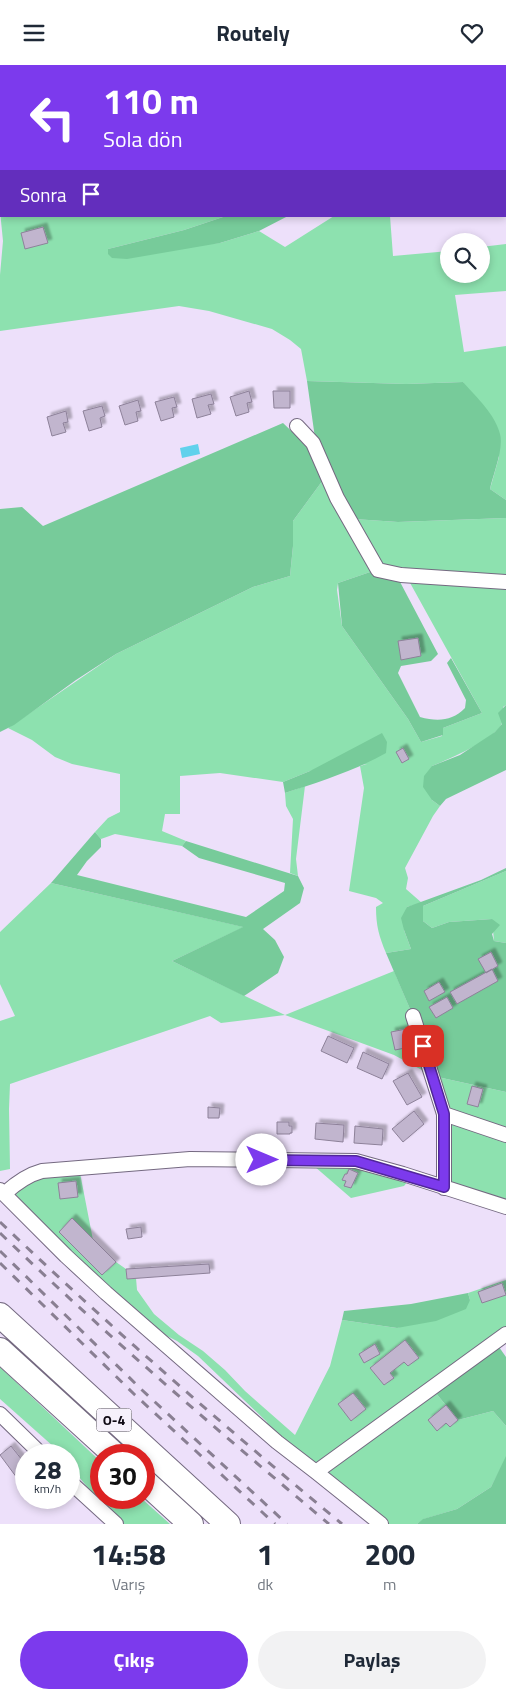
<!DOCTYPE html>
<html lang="tr">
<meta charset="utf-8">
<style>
body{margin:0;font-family:"Titillium Web",sans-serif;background:#f2f2f3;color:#1f2937;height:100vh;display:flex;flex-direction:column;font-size:19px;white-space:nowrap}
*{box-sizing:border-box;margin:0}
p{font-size:16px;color:#747a83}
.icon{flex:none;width:28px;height:28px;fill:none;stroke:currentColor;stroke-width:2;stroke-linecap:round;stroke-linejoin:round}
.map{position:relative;height:1459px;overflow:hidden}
.details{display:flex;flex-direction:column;background:#fff;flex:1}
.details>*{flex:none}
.hud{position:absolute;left:0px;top:0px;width:506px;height:152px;box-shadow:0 2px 8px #0003;background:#7c3aed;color:#fff;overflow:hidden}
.controls{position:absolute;left:440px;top:168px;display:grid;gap:10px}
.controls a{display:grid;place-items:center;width:50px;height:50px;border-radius:50%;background:#fff;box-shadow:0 2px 8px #0003;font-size:25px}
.speed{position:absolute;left:15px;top:1379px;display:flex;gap:10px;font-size:25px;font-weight:700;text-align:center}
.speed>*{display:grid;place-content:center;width:65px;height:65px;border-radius:50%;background:#fff;box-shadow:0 2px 8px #0003;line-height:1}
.speed small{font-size:12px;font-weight:400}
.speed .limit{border:8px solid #d22;background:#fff;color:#111}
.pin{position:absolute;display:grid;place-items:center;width:42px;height:42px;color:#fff;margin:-21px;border-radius:10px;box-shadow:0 2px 8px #0006}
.me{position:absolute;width:55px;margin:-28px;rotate:90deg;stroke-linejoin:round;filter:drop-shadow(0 0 4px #0008)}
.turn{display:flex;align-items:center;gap:18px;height:105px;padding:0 20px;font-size:22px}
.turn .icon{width:65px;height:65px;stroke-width:2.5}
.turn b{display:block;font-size:35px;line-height:42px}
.then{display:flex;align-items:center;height:48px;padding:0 20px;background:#0003;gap:10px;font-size:19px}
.eta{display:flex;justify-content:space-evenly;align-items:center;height:85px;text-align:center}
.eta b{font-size:30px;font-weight:700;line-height:35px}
.action{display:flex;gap:10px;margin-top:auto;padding:10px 20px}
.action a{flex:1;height:58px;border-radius:30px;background:#7c3aed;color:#fff;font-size:20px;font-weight:700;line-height:58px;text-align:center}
.action a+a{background:#f2f2f3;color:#1f2937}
header{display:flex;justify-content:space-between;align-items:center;height:65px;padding:0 20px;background:#fff;font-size:22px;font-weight:700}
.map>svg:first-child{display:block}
.green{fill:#8de1af}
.forest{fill:#77cb9a}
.water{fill:#61d1ec}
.building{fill:#c1b5ce;stroke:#8d8199;filter:url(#shadow)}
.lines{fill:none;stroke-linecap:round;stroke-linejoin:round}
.minor-casing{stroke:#746980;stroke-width:16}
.motorway-casing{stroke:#746980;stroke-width:26}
.minor{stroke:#fff;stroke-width:14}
.motorway{stroke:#fff;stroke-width:24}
.rail{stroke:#897f92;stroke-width:3;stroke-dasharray:9 9;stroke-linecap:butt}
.route-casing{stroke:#51269a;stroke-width:12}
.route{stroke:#7c3aed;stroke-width:9}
.labels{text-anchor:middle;stroke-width:4.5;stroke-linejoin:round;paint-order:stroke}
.shield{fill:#f6f1fb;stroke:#555059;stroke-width:1}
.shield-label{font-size:14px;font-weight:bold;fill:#100b14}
</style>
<header><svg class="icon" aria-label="menu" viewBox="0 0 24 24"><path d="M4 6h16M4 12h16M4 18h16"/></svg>Routely<svg class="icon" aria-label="heart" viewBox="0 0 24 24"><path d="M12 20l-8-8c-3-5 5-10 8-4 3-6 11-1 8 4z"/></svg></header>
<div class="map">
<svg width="506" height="1459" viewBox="0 0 506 1459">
<defs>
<filter id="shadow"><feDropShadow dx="4" dy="-4" stdDeviation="1" flood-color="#0004"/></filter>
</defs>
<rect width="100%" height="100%" fill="#ede0fa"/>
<!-- green -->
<path class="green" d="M0,97H1V151H226L184,165L108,184L220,178L259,166L285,182L334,151H390L393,191L449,186V209H481V182L506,179V226L455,230L464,287L506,281V435L490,424L499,392L463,317L406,319L307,316L301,284L290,275L272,264L209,246L179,241L0,266V210L3,176L0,146Z
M323,415L373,506L338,518L337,525L342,561L408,654L421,677L442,671L443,663L482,648L409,516L506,523V640L503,642C503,647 503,653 502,658C498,673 447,695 432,701V735L440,741L433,751L405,803L408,813L406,824L422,838L407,842L404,865L411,884L386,888C379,871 376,861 376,842L383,838L376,833L349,826L364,723L360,701L367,699L310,706L283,717L220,708L180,711V749H165L162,766L186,776L182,781L115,769L101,774L95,767L108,753L120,747V709L72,699L55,692L32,675L8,663L116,589L253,522L290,511L293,481V456Z
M506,453V513L393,504L380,499L354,454L398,457Z
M305,721L296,794L298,811L290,808L293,754L286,741L285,728Z
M506,806V878L494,876L492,854L449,857L432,863L423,856V841Z
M51,818L244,862L172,896L285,950L394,906L413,951L433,1011L506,1027V1142L444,1123V1049L433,1011L394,990L285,950L221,958L210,951L10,1019L9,1044L10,1104L0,1106V956L15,951L0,919V867Z
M314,1101L367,1103L409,1115L404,1121L351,1133Z
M80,1108L93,1175L72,1154L59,1167L102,1210L116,1197L126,1204L127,1214L136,1213L137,1225L154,1249L179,1270L203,1286L225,1305L245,1326L295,1370L330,1301L342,1255L397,1263L470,1235L468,1228L506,1215V1262L316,1400L268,1363L267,1357L198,1291L177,1276L161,1268L106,1221L45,1162L16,1130L17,1123L47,1109Z
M0,1302L101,1397V1432L141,1433L170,1459H124L122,1457C108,1443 69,1409 69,1390H63L0,1334Z
M435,1327L458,1355L493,1346L506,1361V1393L491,1422L457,1444L424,1454L417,1459H387L328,1411L329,1406L332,1402Z"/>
<!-- forest -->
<path class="forest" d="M226,151H288L259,166L220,178L127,194L112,193L108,189V184L184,165Z
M307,316L406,319L463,317C477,333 495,349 500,369C504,384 493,409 490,424L506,435V453L398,457L354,454L315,373Z
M283,358L306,380L323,415L293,456V481L290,511L253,522L116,589L76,615L14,660L0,667V444L22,442L43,461Z
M373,506L399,515L438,589L431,596L401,601L398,608L420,652C438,657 452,656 465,643L466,635L447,598L451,593L482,648L443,663V670L421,677L408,654L342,561L338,518Z
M506,640V705L446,734L440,741L432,735L423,722L424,711L432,701L460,690L495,667L502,659L498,648Z
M382,668L387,677L386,688C354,706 319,717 285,728L283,717L310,706Z
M95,767L101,774V782L87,796L77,810L246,852L284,826L285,818L199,793L182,781L186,776L298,811L304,823L300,838L263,864L275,875L284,892L278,908L244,931L172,896L243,862L51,818Z
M506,803V806L423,841V856L432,863L449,857L492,854L500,860L492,869L494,876L506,878V1027L433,1011L413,951L386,888L411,884L404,865L401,853L407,842L481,815Z
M468,1228L470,1235L466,1244L436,1256L397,1263L342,1255L344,1246L411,1239Z
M499,1282L506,1292V1361L493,1346L458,1355L435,1327Z
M506,1391V1459H417L423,1454L457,1444L491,1422Z"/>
<!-- water -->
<path class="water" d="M198,379L200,389L182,393L180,383Z"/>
<!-- building -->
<path class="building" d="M43,162L48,178L25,184L21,168Z
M249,326L252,337L247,338L249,347L236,351L230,332Z
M273,326H290V343H274Z
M211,329L214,339L208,340L211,349L197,353L192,334Z
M174,332L177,342L172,343L174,352L161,356L155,337Z
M138,335L141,346L136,347L138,356L125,360L119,341Z
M102,341L105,351L100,353L102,362L89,366L83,346Z
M66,346L68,357L63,358L66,367L52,371L47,352Z
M418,573L421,591L401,595L398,576Z
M403,683L409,694L402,698L396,687Z
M491,887L498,901L486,908L478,894Z
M492,904L498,916L457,939L450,927Z
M439,917L445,927L429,936L424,926Z
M447,932L453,943L436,953L429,942Z
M406,964L410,982L395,985L391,967Z
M328,971L354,983L347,998L321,986Z
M363,987L389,999L382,1014L357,1003Z
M408,1008L422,1032L407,1040L393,1016Z
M472,1021L483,1024L478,1042L467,1039Z
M208,1042L220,1043L219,1053H208Z
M414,1046L424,1059L403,1077L392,1064Z
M277,1057H289V1061H292V1068H290V1069H277Z
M316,1058L344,1060L343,1077L315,1074Z
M355,1061L383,1064L382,1080L354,1078Z
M349,1104L358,1108L351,1123L344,1121L346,1116L342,1115L345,1109H347Z
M76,1116L78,1132L60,1134L58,1118Z
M72,1153L116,1197L102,1210L59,1167Z
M141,1162L142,1172L128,1174L126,1164Z
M209,1199L210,1208L127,1214L126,1204Z
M502,1218L506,1230L482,1238L478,1227Z
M405,1275L419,1293L408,1301L404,1297L390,1308L394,1313L384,1320L370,1303Z
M375,1279L380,1289L364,1298L359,1289Z
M353,1328L366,1344L351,1356L338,1339Z
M446,1340L458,1355L450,1362L446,1358L437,1366L428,1355Z
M11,1381L26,1400V1413L20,1417L0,1390Z"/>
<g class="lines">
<defs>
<path id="minor" d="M505,7H506
M297,361L313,378L337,433L378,505L401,510L506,517
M413,951L444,1049
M444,1123V1049L506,1070
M0,1125L66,1191L106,1228L277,1377L316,1407L381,1459
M4,1129C16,1118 27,1110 42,1106L190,1094L356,1096L403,1109L506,1142
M0,1349L42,1390
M316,1407L506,1269
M69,1416L116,1459"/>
<path id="motorway" d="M0,1250L228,1459
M0,1285L115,1390
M144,1416L191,1459"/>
</defs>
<!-- minor casing -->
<use href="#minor" class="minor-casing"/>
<!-- motorway casing -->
<use href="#motorway" class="motorway-casing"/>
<!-- minor -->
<use href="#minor" class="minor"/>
<!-- motorway -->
<use href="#motorway" class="motorway"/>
<!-- rail -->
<path class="rail" d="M0,1157C110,1262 225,1362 342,1459
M0,1168C106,1270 217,1365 329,1459
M0,1186L142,1325L287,1459
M0,1198L134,1329L275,1459"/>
</g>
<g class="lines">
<defs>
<path id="route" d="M262,1095L356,1096L444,1122V1049L423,981"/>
</defs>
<!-- route casing -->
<use href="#route" class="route-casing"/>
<!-- route -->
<use href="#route" class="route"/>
</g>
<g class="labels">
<!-- shield labels -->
<rect class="shield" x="96.5" y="1343.5" width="35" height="23" rx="4"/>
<g class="shield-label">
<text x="114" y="1360">O-4</text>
</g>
</g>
</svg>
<div class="controls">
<a><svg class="icon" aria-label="search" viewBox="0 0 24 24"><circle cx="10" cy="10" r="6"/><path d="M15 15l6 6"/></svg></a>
</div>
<div class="speed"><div>28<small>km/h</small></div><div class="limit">30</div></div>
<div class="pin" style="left:423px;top:981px;background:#d93025"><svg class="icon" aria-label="arrive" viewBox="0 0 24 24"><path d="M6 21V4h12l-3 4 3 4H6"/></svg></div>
<svg class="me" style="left:262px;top:1095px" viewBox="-20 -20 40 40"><circle r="19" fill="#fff"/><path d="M0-13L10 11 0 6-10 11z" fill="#7c3aed"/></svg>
<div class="hud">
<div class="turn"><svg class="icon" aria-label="left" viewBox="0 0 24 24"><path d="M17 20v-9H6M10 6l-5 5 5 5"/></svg><div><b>110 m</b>Sola dön</div></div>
<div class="then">Sonra<svg class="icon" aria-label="arrive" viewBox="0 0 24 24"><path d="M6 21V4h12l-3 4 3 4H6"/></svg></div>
</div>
</div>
<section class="details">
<div class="eta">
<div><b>14:58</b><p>Varış</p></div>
<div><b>1</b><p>dk</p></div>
<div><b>200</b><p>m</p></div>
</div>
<div class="action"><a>Çıkış</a><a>Paylaş</a></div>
</section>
